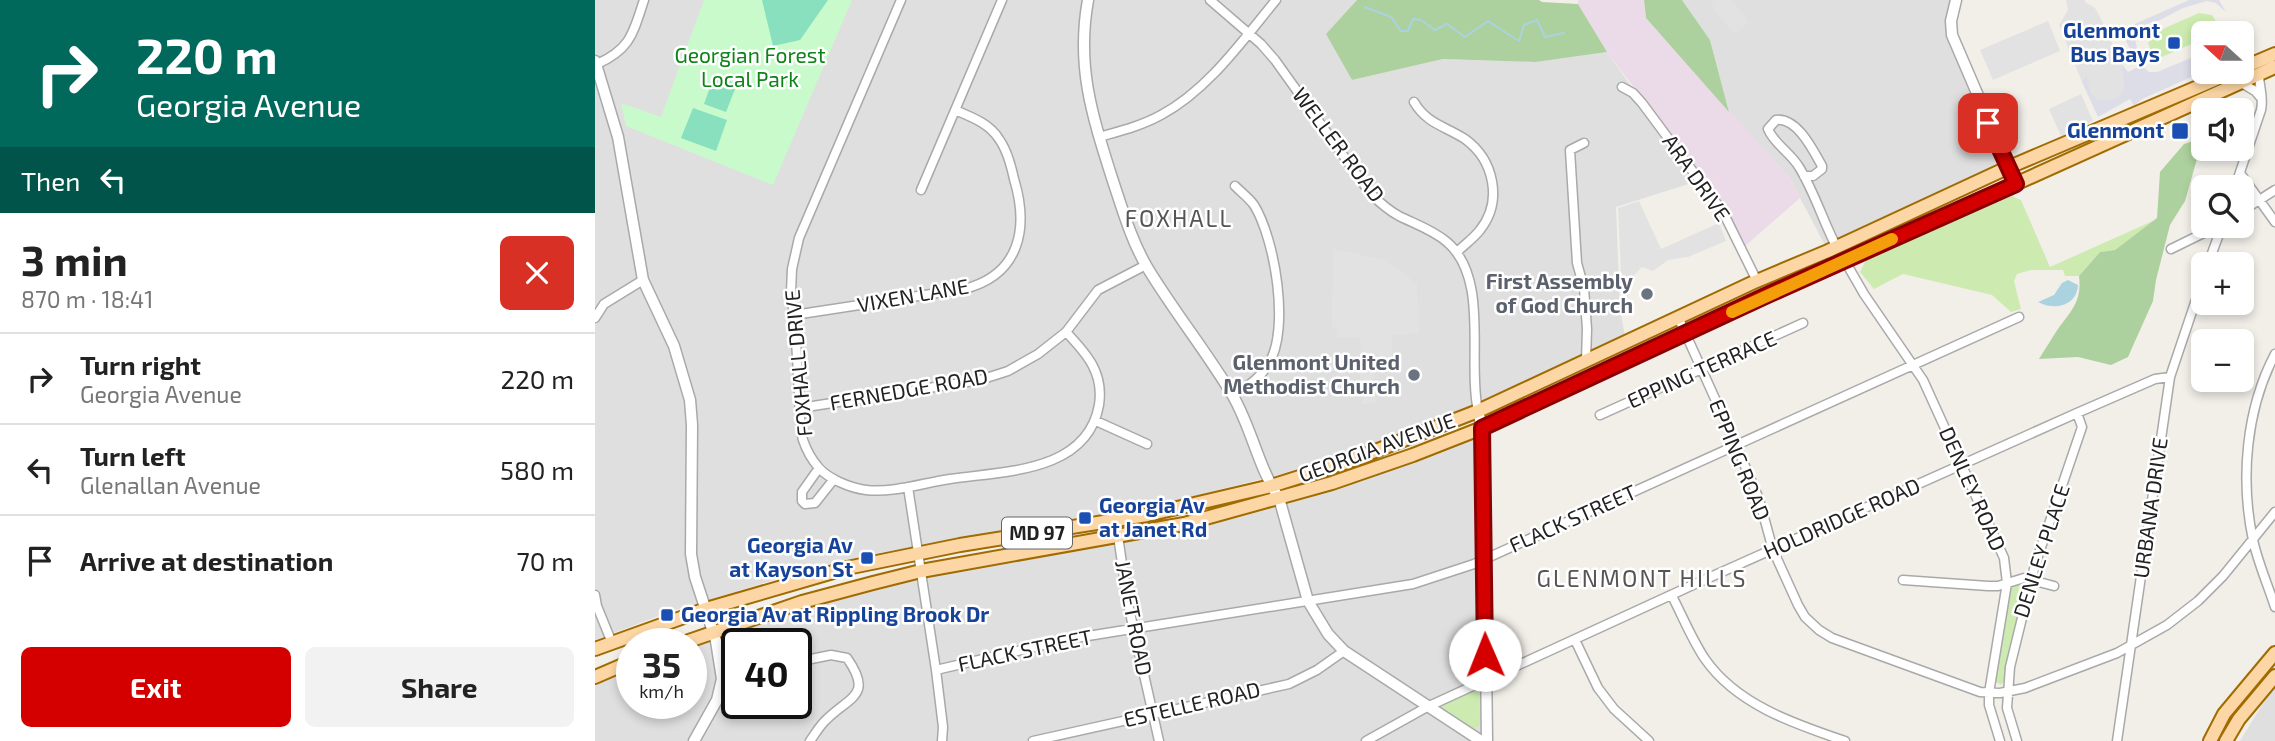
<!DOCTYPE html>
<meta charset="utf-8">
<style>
body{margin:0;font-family:"Exo 2",sans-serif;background:#f2f2f2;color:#222;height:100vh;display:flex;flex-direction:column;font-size:26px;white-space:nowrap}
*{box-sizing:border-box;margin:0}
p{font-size:23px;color:#767676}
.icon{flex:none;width:38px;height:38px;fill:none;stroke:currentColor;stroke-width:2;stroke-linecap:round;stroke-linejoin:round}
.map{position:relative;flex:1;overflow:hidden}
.drawer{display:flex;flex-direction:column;background:#fff;width:595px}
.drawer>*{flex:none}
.hud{background:#00695c;color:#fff;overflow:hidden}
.needle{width:46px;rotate:291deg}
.buttons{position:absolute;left:1596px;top:21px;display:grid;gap:14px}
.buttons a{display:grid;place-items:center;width:63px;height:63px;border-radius:10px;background:#fff;box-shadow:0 4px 10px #0003;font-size:35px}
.speed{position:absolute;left:21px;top:628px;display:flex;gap:14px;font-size:35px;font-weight:700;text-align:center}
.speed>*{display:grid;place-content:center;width:91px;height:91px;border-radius:50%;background:#fff;box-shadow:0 4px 10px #0003;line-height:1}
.speed small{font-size:18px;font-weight:400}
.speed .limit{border:4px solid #111;border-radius:10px;background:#fff;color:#111}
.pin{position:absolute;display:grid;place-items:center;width:60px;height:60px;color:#fff;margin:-30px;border-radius:14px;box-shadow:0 4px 10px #0006}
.me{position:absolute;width:77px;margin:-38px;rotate:359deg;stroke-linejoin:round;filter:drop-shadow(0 0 5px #0008)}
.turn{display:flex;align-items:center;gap:24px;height:147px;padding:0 21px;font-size:32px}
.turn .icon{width:91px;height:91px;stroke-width:2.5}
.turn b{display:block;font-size:49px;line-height:60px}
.then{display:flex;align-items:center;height:66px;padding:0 21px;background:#0003;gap:14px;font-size:26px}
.round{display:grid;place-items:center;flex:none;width:74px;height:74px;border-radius:10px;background:#f2f2f2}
.summary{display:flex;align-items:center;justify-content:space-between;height:119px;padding:0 21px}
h1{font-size:42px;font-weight:700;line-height:52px}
.button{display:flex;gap:14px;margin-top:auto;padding:14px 21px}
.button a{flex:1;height:80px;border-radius:10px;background:#d40000;color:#fff;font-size:28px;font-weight:700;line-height:80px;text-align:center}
.button a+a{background:#f2f2f2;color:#222}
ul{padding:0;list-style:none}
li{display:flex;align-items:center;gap:21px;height:91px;padding:0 21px;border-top:2px solid #e0e0e0}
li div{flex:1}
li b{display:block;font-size:26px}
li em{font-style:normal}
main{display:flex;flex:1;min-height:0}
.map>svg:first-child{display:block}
.residential{fill:#e0dfdf;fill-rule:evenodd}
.industrial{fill:#ebdbe8}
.grass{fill:#cdebb0}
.forest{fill:#add19e}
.park{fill:#c8facc}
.pitch{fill:#88e0be}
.parking{fill:#e2e2e2}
.plaza{fill:#dddde8}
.water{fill:#aad3df}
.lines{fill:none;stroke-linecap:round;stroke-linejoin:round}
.stream{stroke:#aad3df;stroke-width:2}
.minor-casing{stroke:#a9a9a9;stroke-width:11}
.tertiary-casing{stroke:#a9a9a9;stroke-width:13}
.primary-casing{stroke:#a06b00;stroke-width:16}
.minor{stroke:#fff;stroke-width:8}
.tertiary{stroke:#fff;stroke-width:10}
.primary{stroke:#fcd6a4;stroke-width:12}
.route-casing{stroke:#8a0000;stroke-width:18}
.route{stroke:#d40000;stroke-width:12}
.slow{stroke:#f59e0b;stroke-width:12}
.transit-dot{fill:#1a4fb4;stroke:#fff;stroke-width:2.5}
.worship-dot{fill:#6b7280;stroke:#fff;stroke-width:2.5}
.labels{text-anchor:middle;stroke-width:5;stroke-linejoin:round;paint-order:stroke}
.shield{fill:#fff;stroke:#646464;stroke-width:2}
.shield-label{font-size:19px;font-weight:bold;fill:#222}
.transit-label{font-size:21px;font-weight:bold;fill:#164399;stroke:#fff;text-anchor:end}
.park-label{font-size:21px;fill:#0c8416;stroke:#fff}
.street-label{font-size:21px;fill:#222;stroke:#fff}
.worship-label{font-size:21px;font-weight:bold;fill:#5b616d;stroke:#fff;text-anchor:end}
.neighbourhood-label{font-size:23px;letter-spacing:2px;fill:#555;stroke:#fff}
</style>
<main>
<section class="drawer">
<div class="hud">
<div class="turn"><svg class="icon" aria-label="right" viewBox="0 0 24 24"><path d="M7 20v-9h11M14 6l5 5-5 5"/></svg><div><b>220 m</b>Georgia Avenue</div></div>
<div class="then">Then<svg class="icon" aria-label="left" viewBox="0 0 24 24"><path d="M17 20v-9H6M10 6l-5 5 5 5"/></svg></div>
</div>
<div class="summary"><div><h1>3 min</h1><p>870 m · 18:41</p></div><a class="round" style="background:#d93025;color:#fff"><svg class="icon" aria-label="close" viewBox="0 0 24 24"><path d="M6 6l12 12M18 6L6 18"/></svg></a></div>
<ul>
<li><svg class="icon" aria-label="right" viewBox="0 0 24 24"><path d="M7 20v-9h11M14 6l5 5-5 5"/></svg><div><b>Turn right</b><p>Georgia Avenue</p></div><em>220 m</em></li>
<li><svg class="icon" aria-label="left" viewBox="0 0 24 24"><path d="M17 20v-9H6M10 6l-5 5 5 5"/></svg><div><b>Turn left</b><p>Glenallan Avenue</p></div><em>580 m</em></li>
<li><svg class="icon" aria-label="arrive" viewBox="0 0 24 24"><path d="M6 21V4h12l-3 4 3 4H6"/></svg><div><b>Arrive at destination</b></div><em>70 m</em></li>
</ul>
<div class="button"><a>Exit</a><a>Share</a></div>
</section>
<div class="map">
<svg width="1680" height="741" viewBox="0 0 1680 741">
<rect width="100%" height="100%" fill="#f2efe9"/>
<!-- residential -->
<path class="residential" d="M0,0H762L732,34L757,80L848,59L941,62L1012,52L1103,181L1021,207L1025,309L1030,336L858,414L779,444L687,474L571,503L289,552L198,574L77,611L0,640Z
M1087,0H1361L1356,21L1412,168L1233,251L1194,177L1134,112L1115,40Z
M887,428L892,741H0V677L37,662V704H96V644L278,583L523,536L684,498ZM142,644H201V704H142Z
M1680,688V741H1645L1673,695Z"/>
<!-- industrial -->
<path class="industrial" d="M983,0H1049L1051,18L1194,177L1205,198L1149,247L1127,204L1012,52L983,4Z"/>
<!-- grass -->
<path class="grass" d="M1604,13L1617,15C1622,21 1623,27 1617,33H1608V39L1567,57L1557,53L1553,43L1561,32Z
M1417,196L1426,200L1455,267L1560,220L1520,250L1505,252L1484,276H1470L1468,270H1436L1422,274L1419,281L1426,309L1416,312L1397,295L1308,274L1279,289L1265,272L1271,260Z
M1420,583L1429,588L1428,596L1409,681L1406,685L1399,681L1415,587Z
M879,689L884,692L885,725L878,730L847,708L848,703Z"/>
<!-- forest -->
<path class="forest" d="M762,0H944L947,2L983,4L1012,52L941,62L848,59L757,80L731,34Z
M1049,0H1087L1115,40L1134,112L1051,18Z
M1608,138L1590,201L1575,225L1561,280L1558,301L1533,357L1516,365L1483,357L1444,359C1451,348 1458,336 1465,326C1478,309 1487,299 1484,276L1505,252L1520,250L1562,218L1565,172L1589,144Z"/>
<!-- park -->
<path class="park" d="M109,0H257L178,185L31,126L26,103L66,117Z"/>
<!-- pitch -->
<path class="pitch" d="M167,0H233L205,40L178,46Z
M119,76L142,84L131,112L109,104Z
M98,108L132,120L121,151L86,138Z"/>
<!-- parking -->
<path class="parking" d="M1120,0H1137L1154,22L1139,34L1115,4Z
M1471,0H1490V2L1500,8L1506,19L1526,63L1529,83L1528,91L1523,97L1513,100H1503L1495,91L1490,75L1487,82L1464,25L1473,10Z
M1453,21L1465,51L1398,80L1385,50Z
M1486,94L1498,121L1466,136L1454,109Z
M1044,201L1066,249L1124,223L1131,241L1093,257L1073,260L1058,271L1047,267L1040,274L1033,297L1027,294L1023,208Z
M738,249L790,260L822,284L824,333L797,335V359L784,360V354L778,355L781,403L767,404L764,359L767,358L765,337H741L742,327H737Z"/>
<!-- plaza -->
<path class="plaza" d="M1594,0H1624L1631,12L1621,3L1612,1L1588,8L1565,20L1552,24L1540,39L1543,53L1548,67L1554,72H1562L1608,53V72H1614L1603,74L1547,99L1539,106L1535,99L1503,117L1487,82L1491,73L1495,91L1503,100H1513L1523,97L1528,91L1529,83L1526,63L1533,72L1543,67L1526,30Z"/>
<!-- water -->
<path class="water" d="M1473,280L1483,285C1482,306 1459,311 1443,302L1459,295L1467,283Z"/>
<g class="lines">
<!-- stream -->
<path class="stream" d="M770,7L796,17L806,31H813L818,19L826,20L840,30L852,24L870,37L893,21L924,41L929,25L942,20L950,37L969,33"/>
<defs>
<path id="minor" d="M306,0L204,238L197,269L196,292C201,325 202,359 204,392C205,408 204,425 208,440C211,449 217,460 224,468C234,479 255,488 271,490C298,493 328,483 355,479C408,471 492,473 504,405C509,373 492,354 471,332
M615,0L666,44L680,60L775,193C784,202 793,210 804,216C820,224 838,230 852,242C895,279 872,360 883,411
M2,64C36,49 38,33 49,0
M1645,82L1660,91L1666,98
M1027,87L1038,93L1047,103L1128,212L1162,281
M819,102C832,124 850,126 870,139C899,160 908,201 885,230C879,238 869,245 862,252
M504,137C525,131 546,126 566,115C613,90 647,41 681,0
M989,143L975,150L982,263L989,288L992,329L991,361
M1645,173L1680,222
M1209,176H1218L1227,169V166C1218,150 1202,117 1181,120L1173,129C1179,144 1196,153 1204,167C1219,191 1228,221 1241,246
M1640,187L1666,110C1669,97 1664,87 1664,74
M326,190L407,0
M1647,211L1680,190
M1576,249L1623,226
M1250,261L1269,294L1328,380L1409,558L1412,583L1394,693V705L1405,741
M1613,264L1627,226
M199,315L369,289C425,275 434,228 419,179C416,165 412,150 404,139C394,123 376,117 360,110
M1083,317L1141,445L1164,499L1178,550L1203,605L1210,617L1224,630L1237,638L1385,692L1405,693L1430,688L1522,653L1572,625L1603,601L1628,576L1680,512
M0,318L9,304L48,280
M1680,354C1651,409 1645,479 1658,540C1663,563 1673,585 1680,607
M638,396C651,387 666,378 674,363C695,329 680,239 659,205C654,198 646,192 640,186
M205,408L385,380L413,371L443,354L471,332L503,290L551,265
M1005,415L1208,323
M501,421L552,444
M224,468L207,492V501L210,504L220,503L239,479
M313,487L341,670L348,727L347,741
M523,536L533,604L564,741
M1308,580L1393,586H1403L1429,578L1459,586
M0,595L2,606L17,643
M1077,596C1088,617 1097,640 1110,659C1142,705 1200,724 1250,741
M980,640L1003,688L1019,709L1054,741
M201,662L236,655L252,658C278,695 256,696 232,719C225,725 220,734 215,741
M341,670L474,639L818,584L879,564L1424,317
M127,679L142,677
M438,741L694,684L722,670L749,651
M771,741L832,707L1100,584L1482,413L1560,379L1575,377
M1422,741L1412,708L1415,667L1440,565L1487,427L1482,413
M1522,741L1575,377L1608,279"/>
<path id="tertiary" d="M493,0C481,66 497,115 517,178C527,208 536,240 552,267C579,312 612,352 638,396C657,429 663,467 684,498L713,601L733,634L749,651L886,741
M1361,0L1356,21L1357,35L1421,184
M0,61L23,137L48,280L79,346L95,400L97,425L96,554L100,577L121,641L127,679L122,700L99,741
M883,411L887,428L889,487L892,741"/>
<path id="primary" d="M1647,68L1680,54
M85,644L207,602L278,583L326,571L589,524L737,483L818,455L887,428L1169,297L1680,67
M0,649L111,609L252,568L365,545L552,515L676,486L752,462L883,411L1157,283L1233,251L1412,168L1638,72
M0,677L37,661
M1615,741L1629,714L1680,653
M1631,741L1644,719L1680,676"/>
</defs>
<!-- minor casing -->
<use href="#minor" class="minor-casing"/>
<!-- tertiary casing -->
<use href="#tertiary" class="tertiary-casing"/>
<!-- primary casing -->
<use href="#primary" class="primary-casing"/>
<!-- minor -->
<use href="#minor" class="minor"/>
<!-- tertiary -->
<use href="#tertiary" class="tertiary"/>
<!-- primary -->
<use href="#primary" class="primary"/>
</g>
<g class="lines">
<defs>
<path id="route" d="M890,655L887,428L1168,297L1421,184L1393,123"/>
</defs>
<!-- route casing -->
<use href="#route" class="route-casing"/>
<!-- route -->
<use href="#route" class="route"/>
<!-- slow -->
<path class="slow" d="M1137,312L1297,239"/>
</g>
<!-- markers -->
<g class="transit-dot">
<rect x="1572" y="36" width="14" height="14" rx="3.5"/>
<rect x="1576" y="122" width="18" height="18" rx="3.5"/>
<rect x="483" y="511" width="14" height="14" rx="3.5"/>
<rect x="265" y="551" width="14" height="14" rx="3.5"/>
<rect x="65" y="608" width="14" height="14" rx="3.5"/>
</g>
<g class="worship-dot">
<circle cx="1052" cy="294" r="7"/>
<circle cx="819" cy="375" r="7"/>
</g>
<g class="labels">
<!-- shield labels -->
<rect class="shield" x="407" y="517.5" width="70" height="31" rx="5"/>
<g class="shield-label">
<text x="442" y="540">MD 97</text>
</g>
<!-- transit labels -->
<g class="transit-label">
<text x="1565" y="38">Glenmont<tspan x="1565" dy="24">Bus Bays</tspan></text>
<text x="1569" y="138">Glenmont</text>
<text x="504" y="513" text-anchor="start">Georgia Av<tspan x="504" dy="24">at Janet Rd</tspan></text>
<text x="258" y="553">Georgia Av<tspan x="258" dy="24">at Kayson St</tspan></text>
<text x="86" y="622" text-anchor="start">Georgia Av at Rippling Brook Dr</text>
</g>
<!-- park labels -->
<g class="park-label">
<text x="155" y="63">Georgian Forest<tspan x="155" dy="24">Local Park</tspan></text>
</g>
<!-- street labels -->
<g class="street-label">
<text transform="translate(743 145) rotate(53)" y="7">WELLER ROAD</text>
<text transform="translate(1101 178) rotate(55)" y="7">ARA DRIVE</text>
<text transform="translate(318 296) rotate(-10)" y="7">VIXEN LANE</text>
<text transform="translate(204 363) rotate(-95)" y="7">FOXHALL DRIVE</text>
<text transform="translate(1107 370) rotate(-24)" y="7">EPPING TERRACE</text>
<text transform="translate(314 390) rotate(-10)" y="7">FERNEDGE ROAD</text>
<text transform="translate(782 448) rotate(-20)" y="7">GEORGIA AVENUE</text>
<text transform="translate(1144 460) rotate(68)" y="7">EPPING ROAD</text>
<text transform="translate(1377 489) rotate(66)" y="7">DENLEY ROAD</text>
<text transform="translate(1556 508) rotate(-82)" y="7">URBANA DRIVE</text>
<text transform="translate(978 519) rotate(-24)" y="7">FLACK STREET</text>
<text transform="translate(1247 519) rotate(-24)" y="7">HOLDRIDGE ROAD</text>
<text transform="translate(1447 551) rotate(-72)" y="7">DENLEY PLACE</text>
<text transform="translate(538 618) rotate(79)" y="7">JANET ROAD</text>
<text transform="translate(430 651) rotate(-12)" y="7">FLACK STREET</text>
<text transform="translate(597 705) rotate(-13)" y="7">ESTELLE ROAD</text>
</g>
<!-- worship labels -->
<g class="worship-label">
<text x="1038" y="289">First Assembly<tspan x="1038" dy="24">of God Church</tspan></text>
<text x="805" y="370">Glenmont United<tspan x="805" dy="24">Methodist Church</tspan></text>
</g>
<!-- neighbourhood labels -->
<g class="neighbourhood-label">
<text x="584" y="227">FOXHALL</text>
<text x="1047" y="587">GLENMONT HILLS</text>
</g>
</g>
</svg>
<div class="buttons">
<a><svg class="needle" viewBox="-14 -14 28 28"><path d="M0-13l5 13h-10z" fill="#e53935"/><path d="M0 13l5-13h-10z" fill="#767676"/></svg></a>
<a><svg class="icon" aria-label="sound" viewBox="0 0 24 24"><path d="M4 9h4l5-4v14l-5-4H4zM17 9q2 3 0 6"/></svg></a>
<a><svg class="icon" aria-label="search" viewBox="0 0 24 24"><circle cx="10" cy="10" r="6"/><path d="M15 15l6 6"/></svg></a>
<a>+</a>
<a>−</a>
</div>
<div class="speed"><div>35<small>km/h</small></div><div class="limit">40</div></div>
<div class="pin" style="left:1393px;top:123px;background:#d93025"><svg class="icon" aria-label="arrive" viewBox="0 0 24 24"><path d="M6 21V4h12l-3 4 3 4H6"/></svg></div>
<svg class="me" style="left:890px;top:655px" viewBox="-20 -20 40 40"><circle r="19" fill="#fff"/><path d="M0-13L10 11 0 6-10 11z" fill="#d40000"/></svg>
</div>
</main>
